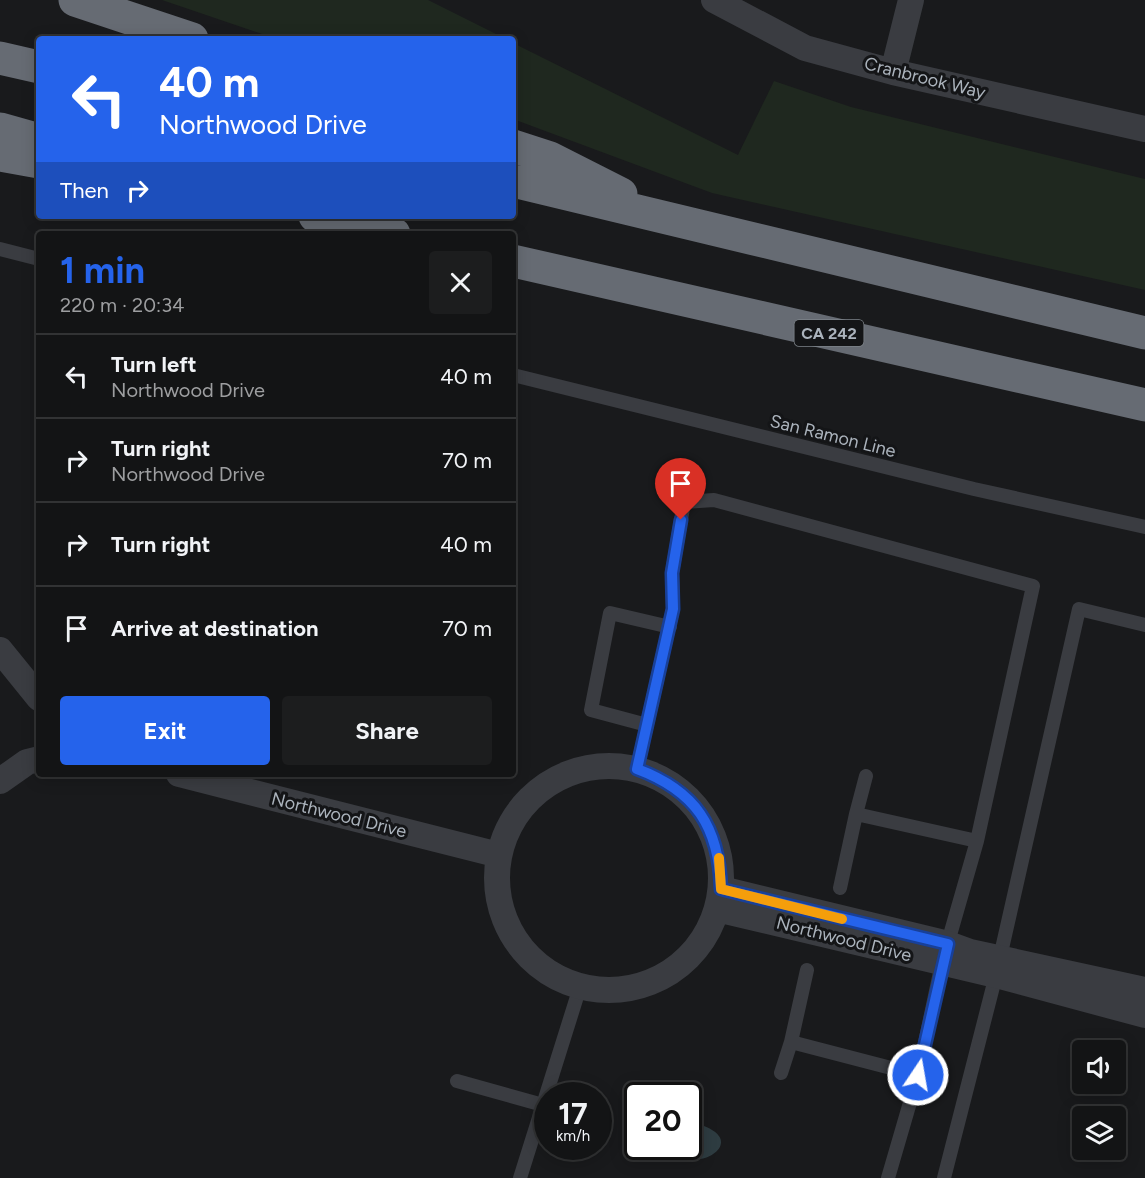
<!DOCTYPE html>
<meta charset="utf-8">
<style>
body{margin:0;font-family:Figtree,sans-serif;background:#1c1d1e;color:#f1f3f6;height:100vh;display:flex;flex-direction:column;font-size:22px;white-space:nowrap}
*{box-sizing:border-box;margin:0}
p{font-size:20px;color:#9d9ea0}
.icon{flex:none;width:33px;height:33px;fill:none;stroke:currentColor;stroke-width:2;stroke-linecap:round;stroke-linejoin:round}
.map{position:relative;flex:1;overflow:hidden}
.details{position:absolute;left:36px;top:231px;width:480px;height:546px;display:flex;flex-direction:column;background:#131415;border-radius:6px;box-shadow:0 3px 15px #0003,0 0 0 2px #323334}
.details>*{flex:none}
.top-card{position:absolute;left:36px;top:36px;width:480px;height:183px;border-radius:6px;box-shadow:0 3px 15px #0003,0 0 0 2px #323334;background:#2563eb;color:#fff;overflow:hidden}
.controls{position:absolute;left:1072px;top:1040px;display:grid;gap:12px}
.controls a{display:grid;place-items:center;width:54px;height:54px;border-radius:6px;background:#131415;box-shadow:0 3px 15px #0003,0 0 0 2px #323334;font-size:30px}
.speed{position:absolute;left:534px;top:1082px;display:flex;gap:12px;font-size:30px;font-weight:700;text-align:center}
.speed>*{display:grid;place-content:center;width:78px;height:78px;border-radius:50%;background:#131415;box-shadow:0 3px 15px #0003,0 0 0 2px #323334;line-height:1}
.speed small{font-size:15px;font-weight:400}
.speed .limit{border:3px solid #111;border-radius:9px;background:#fff;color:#111}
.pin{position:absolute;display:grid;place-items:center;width:51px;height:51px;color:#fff;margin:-62px -26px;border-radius:50% 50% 50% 0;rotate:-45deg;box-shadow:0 0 6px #0007}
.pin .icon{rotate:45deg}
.me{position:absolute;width:66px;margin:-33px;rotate:12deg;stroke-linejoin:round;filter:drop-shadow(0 0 4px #0008)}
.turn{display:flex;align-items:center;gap:21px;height:126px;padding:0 24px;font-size:27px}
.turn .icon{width:78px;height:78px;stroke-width:2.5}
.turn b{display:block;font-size:42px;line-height:51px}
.then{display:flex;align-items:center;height:57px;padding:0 24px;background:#0003;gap:12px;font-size:22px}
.round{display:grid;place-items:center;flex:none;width:63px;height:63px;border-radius:6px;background:#1c1d1e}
.headline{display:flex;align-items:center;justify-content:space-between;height:102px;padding:0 24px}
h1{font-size:36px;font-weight:700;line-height:45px;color:#2563eb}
.primary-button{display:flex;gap:12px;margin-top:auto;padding:12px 24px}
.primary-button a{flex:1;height:69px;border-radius:6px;background:#2563eb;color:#fff;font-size:24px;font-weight:700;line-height:69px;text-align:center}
.primary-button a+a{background:#1c1d1e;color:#f1f3f6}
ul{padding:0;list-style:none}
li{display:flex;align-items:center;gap:18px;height:84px;padding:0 24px;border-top:2px solid #323334}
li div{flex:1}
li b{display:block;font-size:22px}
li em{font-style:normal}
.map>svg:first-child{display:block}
.green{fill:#1f281f}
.water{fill:#2e3c41}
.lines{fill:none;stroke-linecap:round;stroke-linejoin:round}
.lane{stroke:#3a3c41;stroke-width:14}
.street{stroke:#3a3c41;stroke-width:26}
.highway{stroke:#666b73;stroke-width:33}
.route-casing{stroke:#184099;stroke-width:15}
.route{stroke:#2563eb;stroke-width:10}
.slow{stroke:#f59e0b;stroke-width:10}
.labels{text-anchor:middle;stroke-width:6;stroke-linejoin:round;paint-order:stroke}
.shield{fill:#141517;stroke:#7e848a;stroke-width:1.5}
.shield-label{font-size:16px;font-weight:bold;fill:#abb3bc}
.street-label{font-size:18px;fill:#abb3bc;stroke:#141517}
</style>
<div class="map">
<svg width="1145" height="1178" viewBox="0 0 1145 1178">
<rect width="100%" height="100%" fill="#191a1c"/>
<!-- green -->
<path class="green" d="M162,0H428L506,39H277Z
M513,43L738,155L774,81L851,107L1145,179V290L712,193L513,119Z"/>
<!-- water -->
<path class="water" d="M704,1126C752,1145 684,1178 681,1146H688L689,1131Z"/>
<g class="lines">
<!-- lane -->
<path class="lane" d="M0,249L39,259
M513,375L974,489L1145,527
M647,725L591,710L610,613L670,627
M637,769L673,609L672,573L684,502L714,500L1033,586L977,841L942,963L918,1075L888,1178
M856,814L866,776
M840,888L856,814L977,841
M807,970L791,1042L918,1075
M781,1073L791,1042
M457,1081L543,1105
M520,1178L580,987
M944,1178L996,975L1079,609L1145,625"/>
<!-- street -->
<path class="street" d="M714,0L805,48L893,72L1145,129
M893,72L911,0
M0,650L39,698
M497 878a112 112 0 1 1 224 0a112 112 0 1 1-224 0Z
M179,774L499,855
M0,781L27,762L39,759
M721,889L948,944L970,952L1145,990
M717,909L996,975L1145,1015"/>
<!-- highway -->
<path class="highway" d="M75,0L192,39
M0,58L39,67
M0,129L39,140
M513,146L550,158L621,194
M0,155L39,162
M513,181L1145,333
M315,216L394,234
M513,261L1145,405"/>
</g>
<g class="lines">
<defs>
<path id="route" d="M681,520L672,573L673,609L637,769C696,791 719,827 721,889L948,944L918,1075"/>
</defs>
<!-- route casing -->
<use href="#route" class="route-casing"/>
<!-- route -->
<use href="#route" class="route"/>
<!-- slow -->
<path class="slow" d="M719,858L721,889L842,919"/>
</g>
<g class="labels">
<!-- shield labels -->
<rect class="shield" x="794.5" y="320" width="69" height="26" rx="4.5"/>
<g class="shield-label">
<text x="829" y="339">CA 242</text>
</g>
<!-- street labels -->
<g class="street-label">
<text transform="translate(925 78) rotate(14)" y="6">Cranbrook Way</text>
<text transform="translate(833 436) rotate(14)" y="6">San Ramon Line</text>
<text transform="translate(339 815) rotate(14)" y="6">Northwood Drive</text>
<text transform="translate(844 939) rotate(14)" y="6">Northwood Drive</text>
</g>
</g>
</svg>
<div class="controls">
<a><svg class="icon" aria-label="sound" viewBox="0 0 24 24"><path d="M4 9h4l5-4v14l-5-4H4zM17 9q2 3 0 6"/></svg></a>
<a><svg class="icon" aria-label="layers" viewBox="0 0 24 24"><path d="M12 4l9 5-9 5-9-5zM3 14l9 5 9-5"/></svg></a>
</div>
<div class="speed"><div>17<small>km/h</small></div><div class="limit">20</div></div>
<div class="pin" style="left:681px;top:520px;background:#d93025"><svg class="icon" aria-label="arrive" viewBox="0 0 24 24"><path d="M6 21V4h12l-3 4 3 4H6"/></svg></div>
<svg class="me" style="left:918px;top:1075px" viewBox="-20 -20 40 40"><circle r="17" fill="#2563eb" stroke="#fff" stroke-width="3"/><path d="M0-11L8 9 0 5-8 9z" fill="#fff"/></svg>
<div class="top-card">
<div class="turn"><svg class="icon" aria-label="left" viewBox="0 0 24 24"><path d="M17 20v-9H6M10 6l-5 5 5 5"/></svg><div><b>40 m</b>Northwood Drive</div></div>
<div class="then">Then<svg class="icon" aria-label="right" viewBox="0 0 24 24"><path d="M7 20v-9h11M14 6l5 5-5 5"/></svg></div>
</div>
<section class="details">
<div class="headline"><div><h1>1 min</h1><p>220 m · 20:34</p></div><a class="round"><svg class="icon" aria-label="close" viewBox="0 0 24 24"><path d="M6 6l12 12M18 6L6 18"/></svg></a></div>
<ul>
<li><svg class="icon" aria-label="left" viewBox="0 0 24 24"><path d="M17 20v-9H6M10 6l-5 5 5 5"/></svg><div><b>Turn left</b><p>Northwood Drive</p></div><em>40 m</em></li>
<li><svg class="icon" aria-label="right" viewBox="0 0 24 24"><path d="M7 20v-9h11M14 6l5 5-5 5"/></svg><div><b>Turn right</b><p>Northwood Drive</p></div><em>70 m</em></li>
<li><svg class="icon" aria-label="right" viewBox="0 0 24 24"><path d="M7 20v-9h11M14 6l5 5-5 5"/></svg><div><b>Turn right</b></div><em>40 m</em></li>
<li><svg class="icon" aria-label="arrive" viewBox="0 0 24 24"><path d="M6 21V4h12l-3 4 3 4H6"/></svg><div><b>Arrive at destination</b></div><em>70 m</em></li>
</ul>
<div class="primary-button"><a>Exit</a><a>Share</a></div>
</section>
</div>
